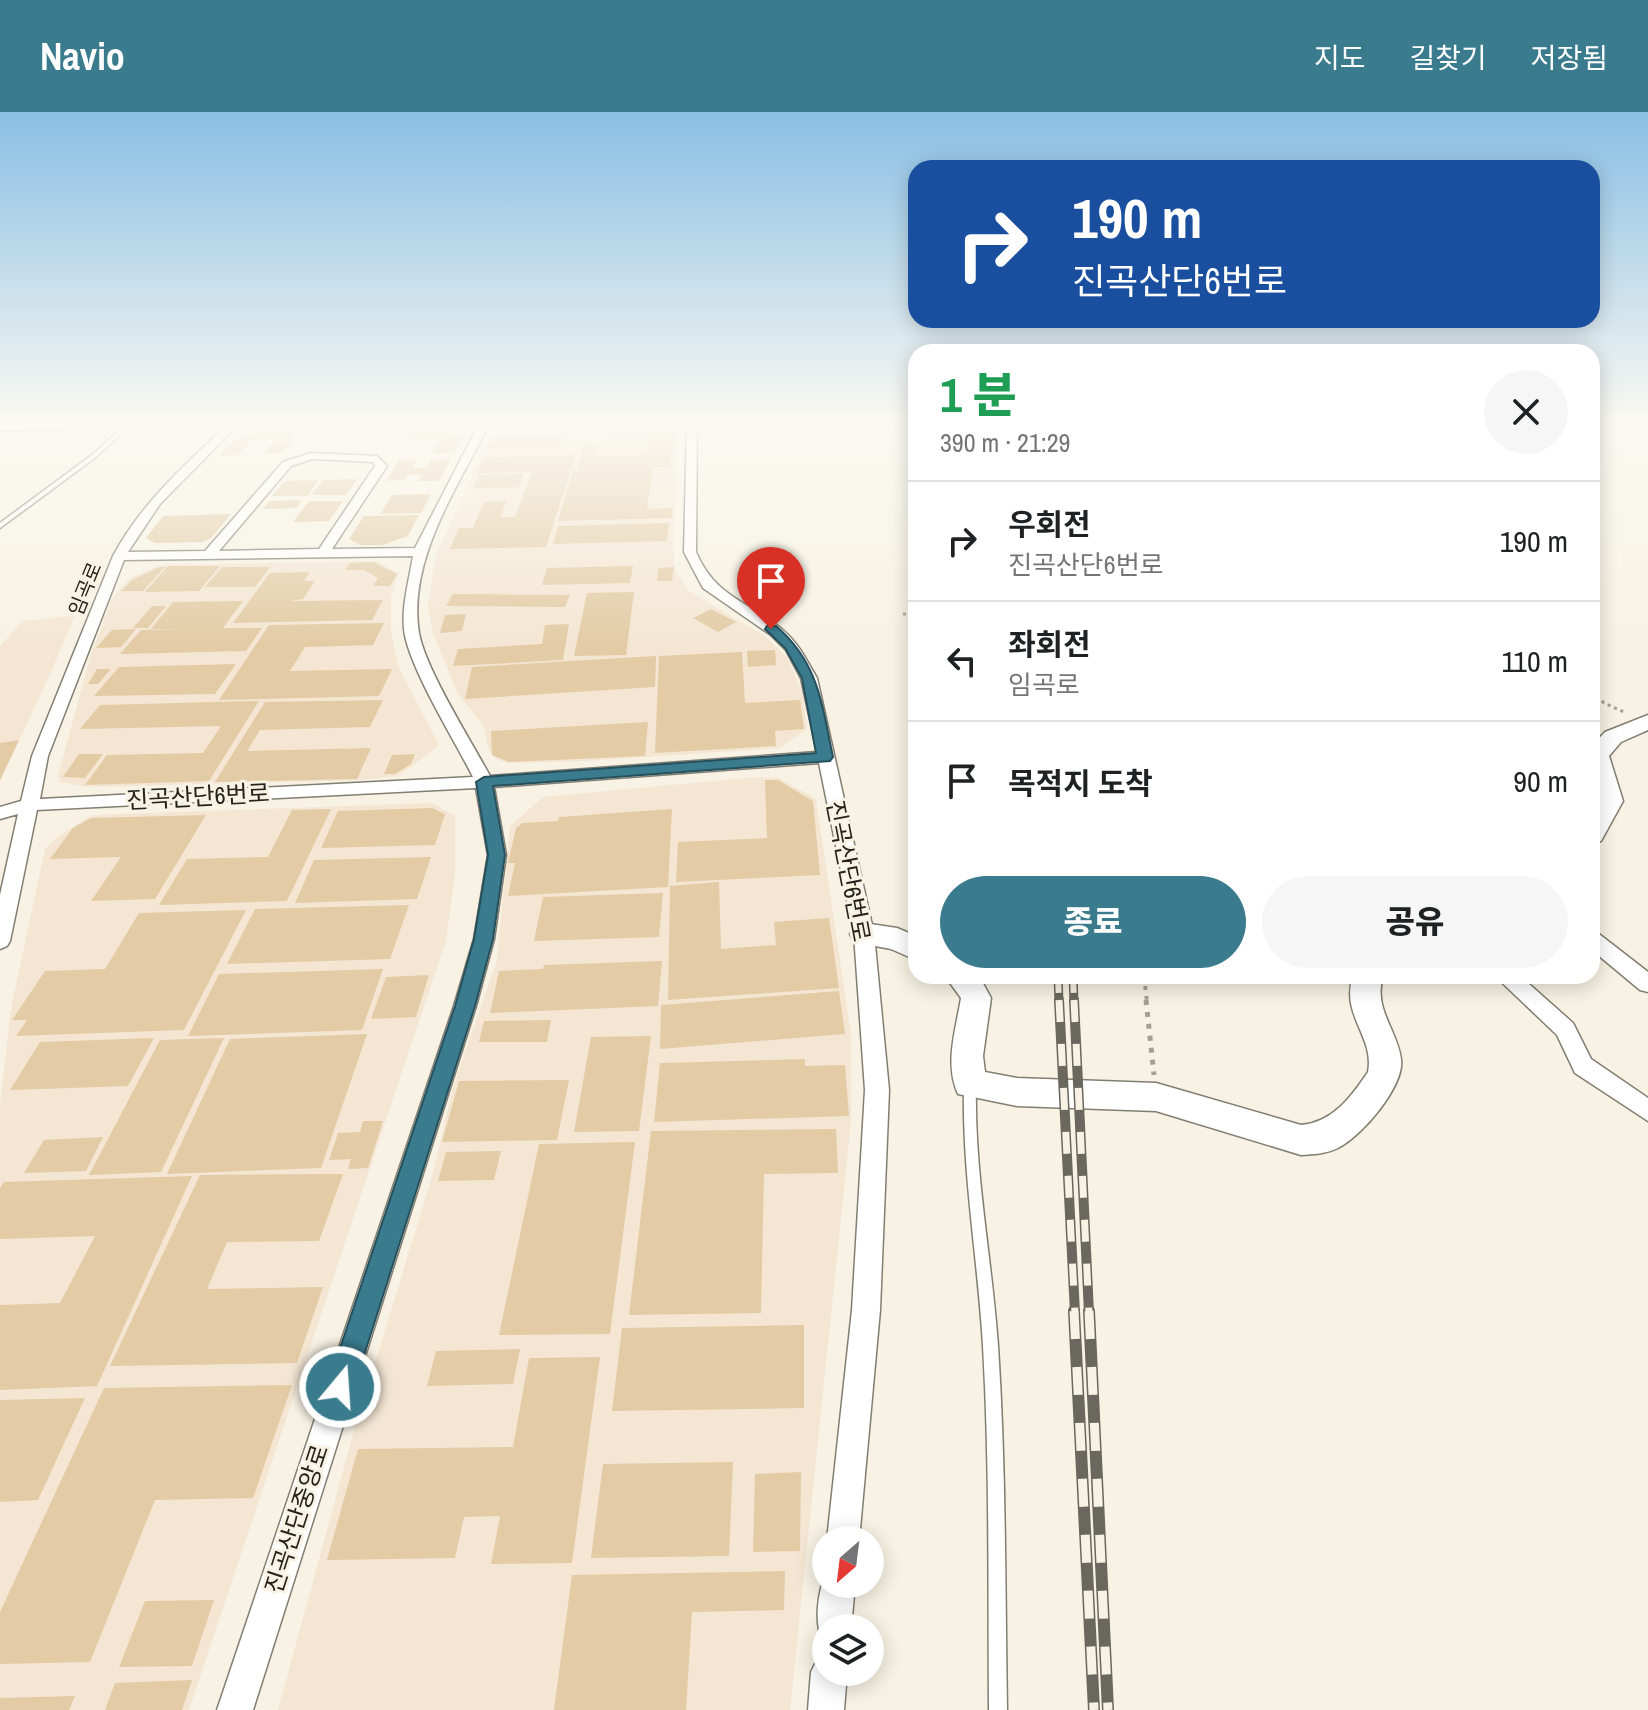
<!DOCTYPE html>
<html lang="ko">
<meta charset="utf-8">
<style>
body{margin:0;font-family:"Archivo Narrow","Noto Sans KR",sans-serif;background:#f6f6f6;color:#202124;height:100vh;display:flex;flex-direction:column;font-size:30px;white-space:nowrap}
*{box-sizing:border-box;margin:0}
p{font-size:26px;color:#757577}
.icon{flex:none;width:44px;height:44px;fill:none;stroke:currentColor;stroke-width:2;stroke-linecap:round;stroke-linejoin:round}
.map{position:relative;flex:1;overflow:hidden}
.details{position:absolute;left:908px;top:232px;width:692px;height:640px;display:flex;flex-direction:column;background:#fff;border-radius:24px;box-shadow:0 4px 20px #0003}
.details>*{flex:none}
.guide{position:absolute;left:908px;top:48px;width:692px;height:168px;border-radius:24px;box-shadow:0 4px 20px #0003;background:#1a4fa0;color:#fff;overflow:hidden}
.needle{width:52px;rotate:208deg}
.tools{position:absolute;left:812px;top:1414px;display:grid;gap:16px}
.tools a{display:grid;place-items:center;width:72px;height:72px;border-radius:50%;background:#fff;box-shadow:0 4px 20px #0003;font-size:40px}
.pin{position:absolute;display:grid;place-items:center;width:68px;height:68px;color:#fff;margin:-82px -34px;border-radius:50% 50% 50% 0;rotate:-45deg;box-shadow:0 0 8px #0007}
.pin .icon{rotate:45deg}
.me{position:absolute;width:88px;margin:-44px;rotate:18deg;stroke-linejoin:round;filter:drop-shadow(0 0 6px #0008)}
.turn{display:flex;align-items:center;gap:28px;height:168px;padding:0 32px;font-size:36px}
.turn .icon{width:104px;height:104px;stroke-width:2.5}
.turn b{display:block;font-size:56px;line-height:68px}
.round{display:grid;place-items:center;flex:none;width:84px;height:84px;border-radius:42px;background:#f6f6f6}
.overview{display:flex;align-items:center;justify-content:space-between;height:136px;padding:0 32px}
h1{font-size:48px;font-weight:800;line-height:60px;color:#1e9e55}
.cta{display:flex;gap:16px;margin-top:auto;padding:16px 32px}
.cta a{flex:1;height:92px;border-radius:48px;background:#3a7b8d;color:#fff;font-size:32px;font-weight:800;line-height:92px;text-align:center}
.cta a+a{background:#f6f6f6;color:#202124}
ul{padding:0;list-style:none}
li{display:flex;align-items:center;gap:24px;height:120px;padding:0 32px;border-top:2px solid #e0e0e0}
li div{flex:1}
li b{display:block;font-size:30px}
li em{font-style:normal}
header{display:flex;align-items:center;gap:48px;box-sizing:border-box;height:112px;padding:0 40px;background:#3a7b8d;color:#fff}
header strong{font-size:38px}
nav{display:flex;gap:44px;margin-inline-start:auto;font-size:28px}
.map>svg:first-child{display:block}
.industrial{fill:#f4e6d3}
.building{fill:#e3cba5}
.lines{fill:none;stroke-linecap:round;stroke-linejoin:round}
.lane-casing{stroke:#827e71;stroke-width:3}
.street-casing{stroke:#827e71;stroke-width:3}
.secondary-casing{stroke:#827e71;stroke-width:3}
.path-far2{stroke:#a4a095;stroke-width:3;stroke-dasharray:3 4;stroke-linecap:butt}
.path-far1{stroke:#a4a095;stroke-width:4;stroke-dasharray:4 6;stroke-linecap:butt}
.path{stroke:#a4a095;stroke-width:5;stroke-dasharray:5 7;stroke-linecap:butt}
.lane{fill:#fff;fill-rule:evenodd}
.street{fill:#fff;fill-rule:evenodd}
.secondary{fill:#fff;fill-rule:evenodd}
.rail-far2-casing{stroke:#69675e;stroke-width:9}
.rail-far1-casing{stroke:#69675e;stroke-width:10}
.rail-casing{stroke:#69675e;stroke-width:12}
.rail-far2{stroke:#f7f2e3;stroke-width:6;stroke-dasharray:17;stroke-linecap:butt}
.rail-far1{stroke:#f7f2e3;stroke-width:7;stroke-dasharray:22;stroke-linecap:butt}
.rail{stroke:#f7f2e3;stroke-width:9;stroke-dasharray:28;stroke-linecap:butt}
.route{fill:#3a7b8d;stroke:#26505c;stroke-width:2}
.labels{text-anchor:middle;stroke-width:6;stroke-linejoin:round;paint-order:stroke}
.far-street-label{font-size:20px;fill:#23221c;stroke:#f7f2e3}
.street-label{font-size:24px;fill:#23221c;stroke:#f7f2e3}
</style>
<header>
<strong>Navio</strong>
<nav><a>지도</a><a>길찾기</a><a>저장됨</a></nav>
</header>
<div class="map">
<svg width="1648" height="1598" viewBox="0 0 1648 1598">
<rect width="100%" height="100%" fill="#f7f2e3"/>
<!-- industrial -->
<path class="industrial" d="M660,314L678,321L673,435L675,457L688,478L766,525L787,545L803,583L807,617L780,636L588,649L509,651L497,648L489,639L484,615L457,580L432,518L428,493L436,443L490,325L515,317Z
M377,449L399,461L391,484V520L398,554L439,633L410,656L396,664L363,668L87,675L60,670L58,663L91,543L112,487L128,467L159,453Z
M75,504L50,562L0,670V534L23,509Z
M757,665L779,666L816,687L851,922V1010L790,1598H278L352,1326L431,1068L454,972L497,848L510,714L543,685Z
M432,691L455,704V760L446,829L189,1598H0V993L11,896L45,737L57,725L92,703Z"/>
<!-- building -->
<path class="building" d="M646,316L645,323L611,324L613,317Z
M651,317L675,322L670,355L577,357L585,332H598L594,344L646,343Z
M414,318H445L462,326L454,341H432L441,327H408Z
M258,320H295L289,327L252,328L237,343L219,344L235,327Z
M562,325L559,335L487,336L492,326Z
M274,329H293L282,341L263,342Z
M576,343L546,435L450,437L459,416H473L484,390L506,389L500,405H515L532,360L477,361L485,345Z
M417,347L412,356H426L431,348L451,347L439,369H418L422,363H408L404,368L386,369L400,348Z
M653,356L647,397L673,396L672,406L558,409L573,358Z
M524,362L518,375L473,376L480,363Z
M357,367L346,383H311L323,368Z
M318,368L307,384H272L285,369Z
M431,382L421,401L380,402L392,383Z
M302,388L296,396L263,397L270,389Z
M309,389H343L329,409L293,410Z
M231,402L211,426L202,430L155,431L146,426L163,404Z
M419,403L408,424L383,433H360L349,427L364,404Z
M669,411L667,429L553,432L558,414Z
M373,450L397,462L390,474H373L378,466L364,458H345L350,451Z
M168,454H220L199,479L145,480Z
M633,454L630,471L542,473L547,456Z
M159,455H165L143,479H121L132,468Z
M222,455H270L255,475H205Z
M674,455L672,469H657L658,456Z
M310,460L304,469H315L303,487L289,489L383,488L372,508L233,511L270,461Z
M634,480L626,543L574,544L587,481Z
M453,482L570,483L565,495L446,494Z
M243,489L223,516H262L246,539L120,542L141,518L182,517H151L173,490Z
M152,494H166L148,516H133Z
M711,497L736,510L718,520L693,506Z
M466,502L462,519L440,521L445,503Z
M384,511L373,533L305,535L290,559L392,557L379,584L219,588L269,513Z
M569,512L563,548L453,554L458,537L542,532L545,513Z
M136,517L121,535L96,536L112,518Z
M775,538L776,553L748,555L747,539Z
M742,540L745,591L800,588L804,617L775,619L776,634L655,641L659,544Z
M656,544L655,575L465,587L472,555Z
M236,552L215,582L94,584L119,555Z
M97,557H111L98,572H88Z
M383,588L370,615L260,618L247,639L371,636L357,667L215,670L265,590Z
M259,589L209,669L85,673L107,643L203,641L221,614L80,617L100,593Z
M648,610L645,644L509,650L492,643L491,619Z
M19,628L0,668V631Z
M79,642H103L85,666L63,665Z
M415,642L411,652L395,662H384L392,643Z
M765,668H778L813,689L820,763L676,770L678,730L767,726Z
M432,696L445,702L435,733L321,736L338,699Z
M331,697L287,789L159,793L187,747L268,745L292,698Z
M672,697L668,775L508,784L515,751H508L516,716L523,711L558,709L559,705Z
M206,703L155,787L91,789L121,745L50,747L73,716L91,706Z
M431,745L417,787L295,791L314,748Z
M719,770L721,837L776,833L774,810L829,806L839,876L668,888L670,774Z
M663,781L659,825L534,829L543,785Z
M409,793L390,847L227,852L255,797Z
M246,798L184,918L16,924L27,908H12L45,859L105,857L139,801Z
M662,849L658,894L490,901L499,859L543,857L544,853Z
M383,857L362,918L188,924L219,862Z
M429,863L416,905L371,907L386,865Z
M839,879L845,922L660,937L661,893Z
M551,908L547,930H479L484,909Z
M367,922L321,1056L167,1062L230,927Z
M651,924L639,1019L574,1020L591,925Z
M154,926L128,974L10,978L40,930Z
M224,926L161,1060L89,1063L160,928Z
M805,947V954L845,953L849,1004L654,1010L660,951Z
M569,968L557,1028L442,1030L459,969Z
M363,1009H383L368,1056L348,1057L351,1047L329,1048L338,1021L360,1020Z
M836,1017L838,1061L764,1062L761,1201L629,1203L651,1019Z
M103,1025L86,1059L24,1061L44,1028Z
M635,1030L610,1222L499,1223L539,1032Z
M501,1039L494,1068L438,1069L446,1040Z
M343,1062L319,1129L227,1130L207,1177L323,1175L297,1251L110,1254L200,1063Z
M192,1064L97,1274L0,1278V1193L60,1191L95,1124L0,1127V1076L4,1070Z
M804,1213V1296L612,1299L622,1216Z
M520,1237L513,1272L427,1274L436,1239Z
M600,1245L572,1451L491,1452L500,1404L464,1405L455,1446L327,1448L358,1337L513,1335L529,1246Z
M292,1273L253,1386L155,1388L90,1550L0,1552V1500L104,1276Z
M85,1286L38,1388L0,1390V1288Z
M733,1350L729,1444L591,1446L603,1352Z
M801,1360L800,1439L753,1440L755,1362Z
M785,1459L784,1498L692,1500L686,1598H554L572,1463Z
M214,1488L192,1554L119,1555L145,1489Z
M192,1568L182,1598H105L115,1571Z
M75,1584L69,1598H0V1586Z"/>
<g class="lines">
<defs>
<path id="lane" d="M128,310H134L96,345L0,416V411L92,343Z
M970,969L974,970L976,974C974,1061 992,1147 998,1234C1006,1355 1005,1477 1007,1598H989C988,1477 990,1355 983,1234C978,1147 962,1061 964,974L966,970Z"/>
<path id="street" d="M0,310H6L0,314Z
M230,310H241L160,392L128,440L205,439L283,350L311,341L377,344L387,354L332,437L415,436L480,310H490C459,374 407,447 419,521C425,556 471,629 490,664L817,640L801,566L786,538L771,523L703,476L684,440L687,310H697L696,440C716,487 750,489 784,519C799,532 807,549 817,566L874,822L889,978L880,1198L859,1428H827L852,1198L865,978L854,822L819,651L494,675L506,743L494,827L476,894L253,1598H217L454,894L474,827L488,743L476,676L37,698L10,829L7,834L0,837V783L18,702L0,707V695L21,689L32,644L113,444C142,390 186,352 230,310ZM312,347L373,350L375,354L319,437L219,439L291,354ZM413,444C409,469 400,499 405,524C414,564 454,627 473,665L40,687L48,644L124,448Z
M1592,819L1599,822L1648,860V880L1640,878L1592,838Z
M1495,864H1520L1573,911L1591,947L1648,986V1009L1575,961L1557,923Z
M826,1461V1472H855L851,1516H826V1530L822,1528C814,1509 818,1480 826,1461Z
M826,1544V1560H847L844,1598H808L811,1560L817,1548Z"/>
<path id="secondary" d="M151,310L144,314L0,319V311Z
M1648,603V618L1621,630L1609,644L1623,689L1601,729L1592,732V700L1599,689L1592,670V634L1605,620Z
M864,811L897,816L916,824V848L891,837L854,830L850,822L854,814Z
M945,864H979L991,886L983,944L985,960L1017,966L1156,971L1301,1013C1333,1010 1351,985 1368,960C1375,925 1340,903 1353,864H1383C1373,897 1397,917 1401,947C1405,974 1361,1025 1338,1036C1326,1042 1314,1042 1301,1043L1156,999L1017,994L958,982C944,952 956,917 961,886Z"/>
</defs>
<!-- lane casing -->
<use href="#lane" class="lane-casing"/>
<!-- street casing -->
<use href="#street" class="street-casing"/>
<!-- secondary casing -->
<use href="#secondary" class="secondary-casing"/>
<!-- path-far2 -->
<path class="path-far2" d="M903,502L916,503
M1592,579L1604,591L1624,600"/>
<!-- path-far1 -->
<path class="path-far1" d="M1144,864L1147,890"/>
<!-- path -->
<path class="path" d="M1146,888L1154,963"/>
<!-- lane -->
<use href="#lane" class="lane"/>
<!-- street -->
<use href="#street" class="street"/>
<!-- secondary -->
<use href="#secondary" class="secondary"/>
<defs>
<path id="rail-far2" d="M1058,864L1059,890
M1073,864L1074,890"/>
<path id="rail-far1" d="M1059,888L1075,1201
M1074,888L1089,1201"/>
<path id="rail" d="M1074,1199L1094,1598
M1089,1199L1108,1598"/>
</defs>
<!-- rail-far2 casing -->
<use href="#rail-far2" class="rail-far2-casing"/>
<!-- rail-far1 casing -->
<use href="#rail-far1" class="rail-far1-casing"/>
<!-- rail casing -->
<use href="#rail" class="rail-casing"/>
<!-- rail-far2 -->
<use href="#rail-far2" class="rail-far2"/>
<!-- rail-far1 -->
<use href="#rail-far1" class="rail-far1"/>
<!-- rail -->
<use href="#rail" class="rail"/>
</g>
<!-- sky -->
<linearGradient id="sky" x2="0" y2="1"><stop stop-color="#89bfe4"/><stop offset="0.58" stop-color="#fbf9f2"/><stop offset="1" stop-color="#fbf9f2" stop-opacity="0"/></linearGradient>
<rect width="1648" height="534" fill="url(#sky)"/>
<!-- route -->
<path class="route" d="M767,514H776C819,551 822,593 833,645L830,649L493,674L505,743L493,827L475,894L354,1275L350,1285L340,1289L331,1285L327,1275L455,894L474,827L488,743L476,670L484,665L816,641L802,566L785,536L765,517Z"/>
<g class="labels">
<!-- far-street labels -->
<g class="far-street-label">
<text transform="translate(85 477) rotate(-68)" y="7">임곡로</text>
</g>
<!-- street labels -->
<g class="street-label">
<text transform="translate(198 685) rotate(-3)" y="8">진곡산단6번로</text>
<text transform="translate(848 759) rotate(79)" y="8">진곡산단6번로</text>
<text transform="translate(297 1407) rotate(-72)" y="8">진곡산단중앙로</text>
</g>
</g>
</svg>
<div class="tools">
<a><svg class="needle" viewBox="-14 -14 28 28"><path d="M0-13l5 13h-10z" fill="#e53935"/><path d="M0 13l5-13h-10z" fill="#757577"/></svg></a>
<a><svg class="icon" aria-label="layers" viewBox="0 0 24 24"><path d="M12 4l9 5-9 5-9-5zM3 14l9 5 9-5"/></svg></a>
</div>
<div class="pin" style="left:771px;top:517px;background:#d93025"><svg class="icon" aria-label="arrive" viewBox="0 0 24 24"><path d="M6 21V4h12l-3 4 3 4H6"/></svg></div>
<svg class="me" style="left:340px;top:1275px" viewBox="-20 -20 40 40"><circle r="17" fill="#3a7b8d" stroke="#fff" stroke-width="3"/><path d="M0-11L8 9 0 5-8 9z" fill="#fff"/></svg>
<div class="guide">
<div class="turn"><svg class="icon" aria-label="right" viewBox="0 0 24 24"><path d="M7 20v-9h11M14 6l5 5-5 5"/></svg><div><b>190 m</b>진곡산단6번로</div></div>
</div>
<section class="details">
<div class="overview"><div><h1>1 분</h1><p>390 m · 21:29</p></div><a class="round"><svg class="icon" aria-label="close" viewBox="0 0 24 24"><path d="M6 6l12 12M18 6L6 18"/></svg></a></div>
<ul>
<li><svg class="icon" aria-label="right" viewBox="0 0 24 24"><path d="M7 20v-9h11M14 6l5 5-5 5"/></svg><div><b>우회전</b><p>진곡산단6번로</p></div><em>190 m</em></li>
<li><svg class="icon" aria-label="left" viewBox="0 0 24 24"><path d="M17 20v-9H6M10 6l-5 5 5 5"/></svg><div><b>좌회전</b><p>임곡로</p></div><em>110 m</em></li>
<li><svg class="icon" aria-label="arrive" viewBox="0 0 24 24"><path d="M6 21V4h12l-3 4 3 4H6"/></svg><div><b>목적지 도착</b></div><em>90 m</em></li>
</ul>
<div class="cta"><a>종료</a><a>공유</a></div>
</section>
</div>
